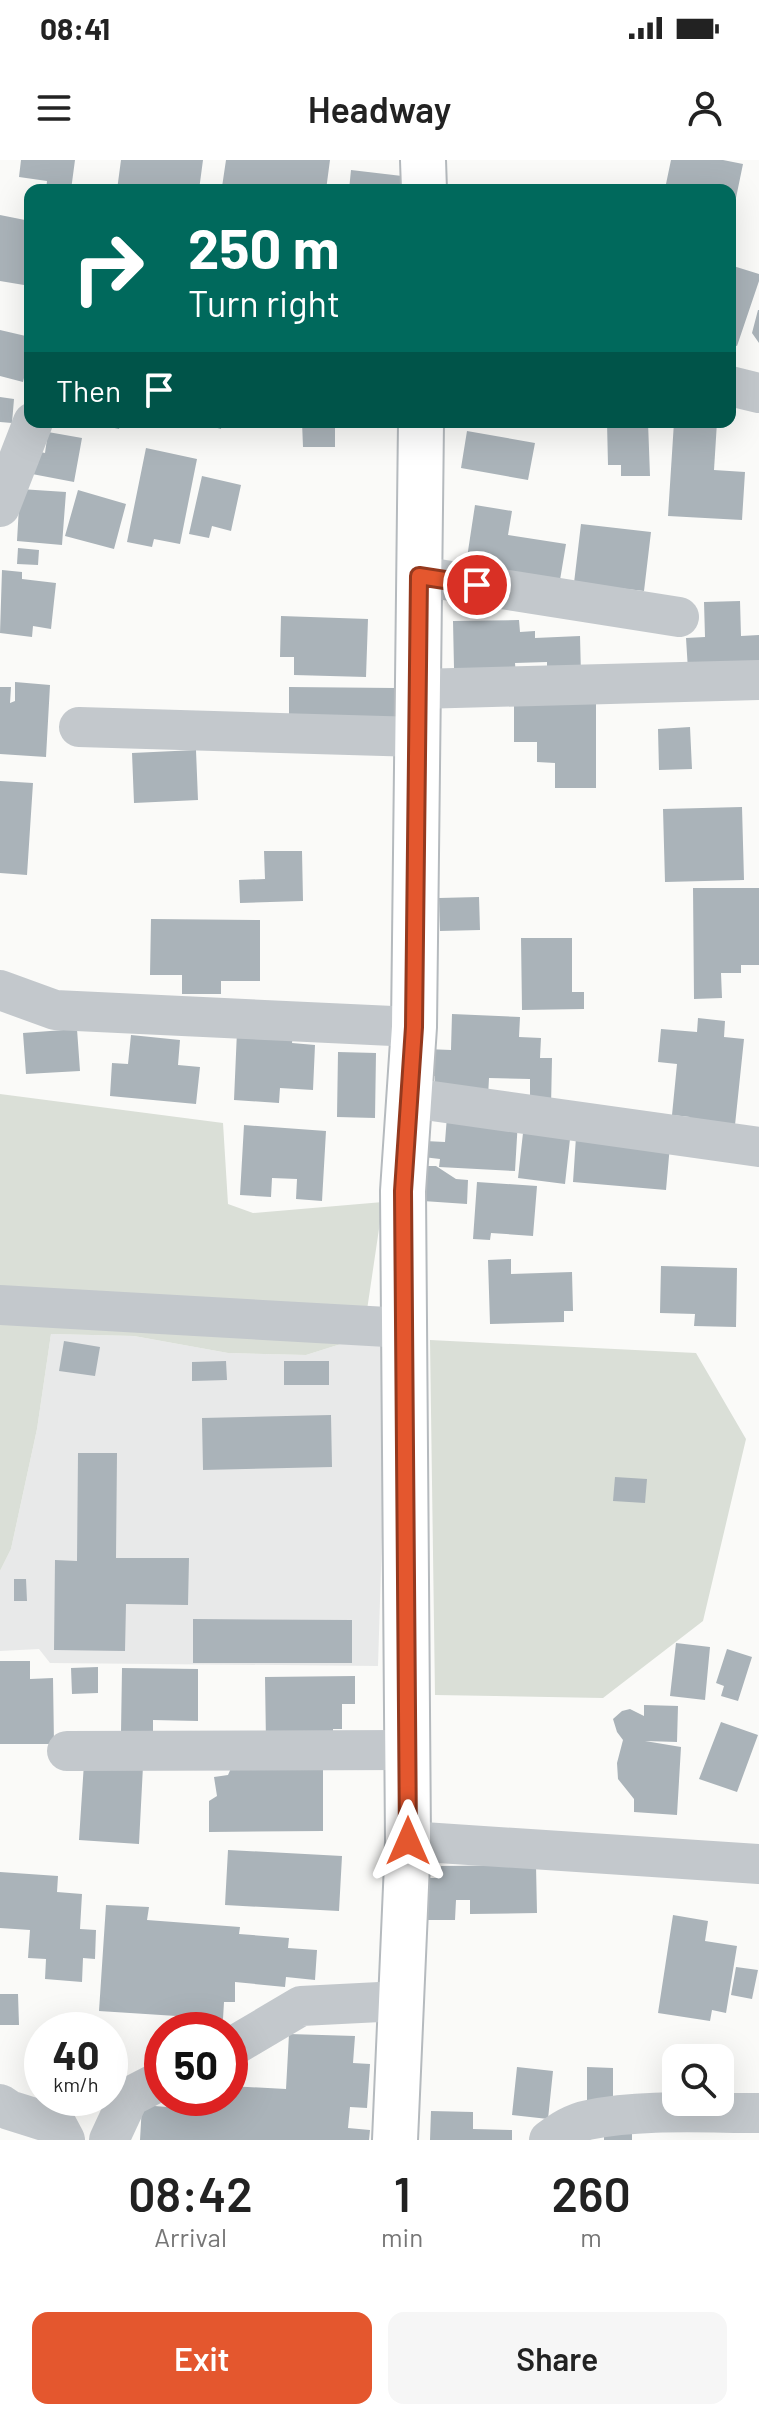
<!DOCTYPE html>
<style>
body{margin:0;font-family:Barlow,sans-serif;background:#f6f6f6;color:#222;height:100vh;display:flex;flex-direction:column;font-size:30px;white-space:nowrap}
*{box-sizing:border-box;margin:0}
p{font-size:26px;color:#767676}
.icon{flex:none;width:44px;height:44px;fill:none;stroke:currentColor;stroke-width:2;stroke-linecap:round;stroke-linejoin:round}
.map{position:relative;height:1980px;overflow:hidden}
.panel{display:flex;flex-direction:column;background:#fff;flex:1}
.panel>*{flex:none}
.guide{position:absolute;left:24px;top:24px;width:712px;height:244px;border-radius:16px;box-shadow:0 8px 32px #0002;background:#00695c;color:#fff;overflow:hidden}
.fabs{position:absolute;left:662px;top:1884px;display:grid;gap:16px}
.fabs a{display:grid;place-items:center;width:72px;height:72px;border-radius:16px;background:#fff;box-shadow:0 8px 32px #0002;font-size:40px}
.speed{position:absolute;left:24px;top:1852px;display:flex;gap:16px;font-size:40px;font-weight:700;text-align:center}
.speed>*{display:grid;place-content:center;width:104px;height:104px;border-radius:50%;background:#fff;box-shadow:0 8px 32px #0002;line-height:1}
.speed small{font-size:20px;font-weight:400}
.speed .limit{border:12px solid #d22;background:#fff;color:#111}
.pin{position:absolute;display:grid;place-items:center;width:68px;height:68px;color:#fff;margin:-34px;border:4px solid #fff;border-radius:50%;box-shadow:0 2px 8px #0007}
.me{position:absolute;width:88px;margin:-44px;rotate:0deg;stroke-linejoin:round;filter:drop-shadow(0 0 6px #0008)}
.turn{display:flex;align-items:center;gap:28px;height:168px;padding:0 32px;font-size:36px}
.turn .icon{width:104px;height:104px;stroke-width:2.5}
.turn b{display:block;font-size:56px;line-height:68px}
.then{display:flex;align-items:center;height:76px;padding:0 32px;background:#0003;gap:16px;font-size:30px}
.eta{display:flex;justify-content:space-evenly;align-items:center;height:136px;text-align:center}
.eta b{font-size:48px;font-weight:600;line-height:56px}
.cta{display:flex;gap:16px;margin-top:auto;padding:16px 32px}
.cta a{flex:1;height:92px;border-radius:16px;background:#e4572e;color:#fff;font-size:32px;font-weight:600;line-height:92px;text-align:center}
.cta a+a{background:#f6f6f6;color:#222}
.status{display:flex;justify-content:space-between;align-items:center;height:56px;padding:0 40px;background:#fff;direction:ltr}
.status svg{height:22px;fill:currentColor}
header{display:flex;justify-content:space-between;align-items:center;height:104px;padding:0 32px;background:#fff;font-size:36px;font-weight:600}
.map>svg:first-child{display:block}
.built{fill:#e8e9e9}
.green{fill:#dadfd7}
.building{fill:#aab3b9}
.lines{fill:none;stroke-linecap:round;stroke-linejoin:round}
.major-casing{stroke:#b5babe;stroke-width:48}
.minor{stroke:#c3c8cc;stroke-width:40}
.major{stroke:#fff;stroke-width:44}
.route-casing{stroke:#94391e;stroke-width:20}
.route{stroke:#e4572e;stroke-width:14}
</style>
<div class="status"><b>08:41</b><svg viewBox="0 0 49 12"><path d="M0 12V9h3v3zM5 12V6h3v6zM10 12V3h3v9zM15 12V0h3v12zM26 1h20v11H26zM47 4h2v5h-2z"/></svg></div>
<header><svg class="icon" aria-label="menu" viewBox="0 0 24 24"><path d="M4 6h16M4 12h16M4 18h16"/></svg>Headway<svg class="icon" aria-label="person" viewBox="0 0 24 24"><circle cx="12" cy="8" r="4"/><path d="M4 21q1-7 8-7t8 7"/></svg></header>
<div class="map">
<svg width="759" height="1980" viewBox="0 0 759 1980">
<rect width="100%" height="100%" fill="#fafaf8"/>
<!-- built -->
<path class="built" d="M51,1174L134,1176L228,1193L306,1195L363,1177L388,1182L378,1506L50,1503L39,1489L0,1491V1411L11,1389L37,1269Z"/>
<!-- green -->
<path class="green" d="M0,934L223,963L228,1044L253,1053L383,1042L363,1177L306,1195L228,1193L134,1176L51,1174L37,1269L11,1389L0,1411Z
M430,1180L696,1193L746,1279L703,1461L603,1538L435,1535Z"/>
<!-- building -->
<path class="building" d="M21,0H75L71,30H46L47,21L19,17Z
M121,0H203L199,30H117Z
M226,0H330L326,30H243L222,27Z
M671,0H723L743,4L731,62L730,30H682V27L666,24Z
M351,10L402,16L401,30H349Z
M0,55L30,61V126L0,121Z
M730,105L759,114V121L737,186L730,184Z
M758,150H759V183L752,173Z
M0,170L30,177V194L23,222L0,216Z
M0,237L14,239L12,263L0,262Z
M88,262H121L119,269Z
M196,262H222L221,269Z
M302,262H335V287H303Z
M607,262H648L650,316H621V305H608Z
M674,262H717L714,310L745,312L742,360L668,356Z
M467,271L535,283L528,320L461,308Z
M48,272L82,278L74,322L32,314L36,291L45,293Z
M146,288L197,299L180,384L154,379L152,387L127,382Z
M202,316L241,325L231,371L212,366L209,378L189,374Z
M20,329L66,332L62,385L17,381Z
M78,330L126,344L114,389L65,376Z
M475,345L512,351L508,375L566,384L559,426L465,411Z
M581,364L651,372L644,431L574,423Z
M18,388L39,390L38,405L17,404Z
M2,410L22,412V419L56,423L51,469L33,466L32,477L0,473Z
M740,441L741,476L759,475V507L688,510L686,478L705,477L704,442Z
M281,456L368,459L366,517L294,515V497H280Z
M519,460L520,472L535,471V478L580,476L581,515L547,516V502L515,503L516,516L454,508L453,461Z
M15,522L50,525L46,597L0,594V527H11L10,543L15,541Z
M289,527L395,528L394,564L289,554Z
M514,536L596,537V628H555V603L537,602V582H514Z
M690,567L692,609L659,610L658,569Z
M196,590L198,640L134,643L132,593Z
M0,621L33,623L27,715L0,713Z
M742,647L744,720L665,722L663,649Z
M264,691H302L303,741L240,743L239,720L265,719Z
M693,728H759V805H741V813H721L722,838L694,839Z
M479,737L480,770L440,771L439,738Z
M151,759L260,760V821H221V834H182V815H150Z
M521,778H572V832H584V849L522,850Z
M452,854L520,857L519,877L541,878L540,898H552L551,947L530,946V919L489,918L488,937L435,932V916H426V889L451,890Z
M698,858L725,861L724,877L744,879L735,965L688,973L690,957L672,955L677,904L658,902L661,869L697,872Z
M77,869L80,911L26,914L23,873Z
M237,871L293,874L292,883L315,885L313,930L280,928L279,943L234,940Z
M131,875L180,880L178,905L200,907L196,944L110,936L112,903L128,904Z
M338,892L376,893L375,958L337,957Z
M447,956L518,960L515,1011L439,1007L440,999L423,997L425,981L445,982Z
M524,964L571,970L565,1024L518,1018Z
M244,965L326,971L322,1041L296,1039L297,1019L272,1018L271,1037L240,1035Z
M576,977L670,985L666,1030L573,1022Z
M426,1006H436L456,1019L468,1020L467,1044L423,1041Z
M477,1022L537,1026L533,1076L491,1073L490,1080L473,1079Z
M511,1099V1114L572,1112L573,1151H564V1162L490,1164L488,1100Z
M661,1106L737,1108L736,1167L694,1166L695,1154L660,1153Z
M64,1181L100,1187L95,1216L59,1211Z
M226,1201L227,1220L192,1221V1202Z
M284,1201H329V1225H284Z
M331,1255L332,1307L203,1310L202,1258Z
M78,1293H117L116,1398H189L188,1445L126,1444L125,1491L54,1490L55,1400L77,1401Z
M615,1317L647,1319L645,1343L613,1341Z
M14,1419H26L27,1441H14Z
M193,1459L352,1460V1503H193Z
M676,1483L710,1487L705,1540L670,1536Z
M727,1489L752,1497L738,1541L721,1536L724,1526L716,1523Z
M0,1501H30V1519L53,1518L54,1584H0Z
M98,1507V1533L72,1534L71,1508Z
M122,1508L198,1509V1561L153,1560V1573H121Z
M355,1516V1544H342V1569H333V1582L266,1583L265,1517Z
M644,1545L678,1546L677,1582L645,1581L681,1587L677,1655L634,1652V1639L618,1619L617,1603L623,1580L617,1572L613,1559L622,1551L630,1549L644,1556Z
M721,1562L758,1575L737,1632L699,1619Z
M84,1603L143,1606L139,1684L79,1680Z
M323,1605V1671L209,1672V1641L217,1636L214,1617L228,1615L232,1606Z
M228,1690L342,1696L339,1751L225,1745Z
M536,1705L537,1753L470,1754V1740H456L455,1760H425V1718H441V1706Z
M0,1712L58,1716L57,1732L82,1734L80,1769L96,1770L95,1799L83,1798L82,1822L45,1819L46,1799L28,1798L30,1770L0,1768Z
M106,1745L149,1747L147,1760L240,1767L239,1774L289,1778L288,1788L317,1790L315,1820L286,1817L285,1827L235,1822V1842H224L223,1859L99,1851Z
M673,1755L708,1761L705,1781L737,1786L726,1853L712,1850L710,1861L658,1853Z
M736,1807L758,1810L752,1839L731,1835Z
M0,1834H18L19,1865H0Z
M289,1874L355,1876L353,1903L370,1904L367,1948L350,1947L348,1968L370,1970L369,1980H140L142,1945L192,1949L193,1938H230V1926L286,1929Z
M517,1907L553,1911L548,1959L512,1955Z
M587,1907L613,1908V1948H587Z
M431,1951L473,1952V1969L512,1970V1980H430Z
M604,1966L632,1967V1980H604Z"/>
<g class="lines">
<defs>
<path id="major" d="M423,0L424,30
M395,1980L408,1681L403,1031L414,867L421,262"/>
</defs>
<!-- major casing -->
<use href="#major" class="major-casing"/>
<!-- minor -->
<path class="minor" d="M730,226L759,233
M0,347L33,262
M419,416L679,457
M418,529L759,520
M79,567L418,577
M0,830L55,850L414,867
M411,938L759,987
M0,1145L405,1168
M67,1591L407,1590
M408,1681L759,1704
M230,1888L301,1846L400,1841
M0,1944L9,1950L57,1965L65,1980
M109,1980L129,1937L162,1920
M549,1980C561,1971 573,1963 588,1960C643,1949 703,1953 759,1953"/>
<!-- major -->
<use href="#major" class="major"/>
</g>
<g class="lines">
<defs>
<path id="route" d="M408,1681L403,1031L414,867L419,416L477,425"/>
</defs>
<!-- route casing -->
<use href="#route" class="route-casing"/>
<!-- route -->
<use href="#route" class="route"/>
</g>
</svg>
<div class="fabs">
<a><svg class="icon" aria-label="search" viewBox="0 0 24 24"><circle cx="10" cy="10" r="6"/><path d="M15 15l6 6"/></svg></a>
</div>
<div class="speed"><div>40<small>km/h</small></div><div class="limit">50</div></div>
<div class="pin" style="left:477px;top:425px;background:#d93025"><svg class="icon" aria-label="arrive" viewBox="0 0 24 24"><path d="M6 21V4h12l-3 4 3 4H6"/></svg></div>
<svg class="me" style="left:408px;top:1681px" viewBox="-20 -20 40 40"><path d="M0-17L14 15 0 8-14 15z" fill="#e4572e" stroke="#fff" stroke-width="4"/></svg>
<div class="guide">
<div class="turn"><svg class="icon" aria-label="right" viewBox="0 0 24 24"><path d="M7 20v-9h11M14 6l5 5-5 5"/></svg><div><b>250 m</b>Turn right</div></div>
<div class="then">Then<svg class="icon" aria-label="arrive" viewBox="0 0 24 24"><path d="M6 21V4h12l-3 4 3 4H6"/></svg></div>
</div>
</div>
<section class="panel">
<div class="eta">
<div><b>08:42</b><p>Arrival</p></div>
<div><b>1</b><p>min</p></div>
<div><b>260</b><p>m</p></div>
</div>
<div class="cta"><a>Exit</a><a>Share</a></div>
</section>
